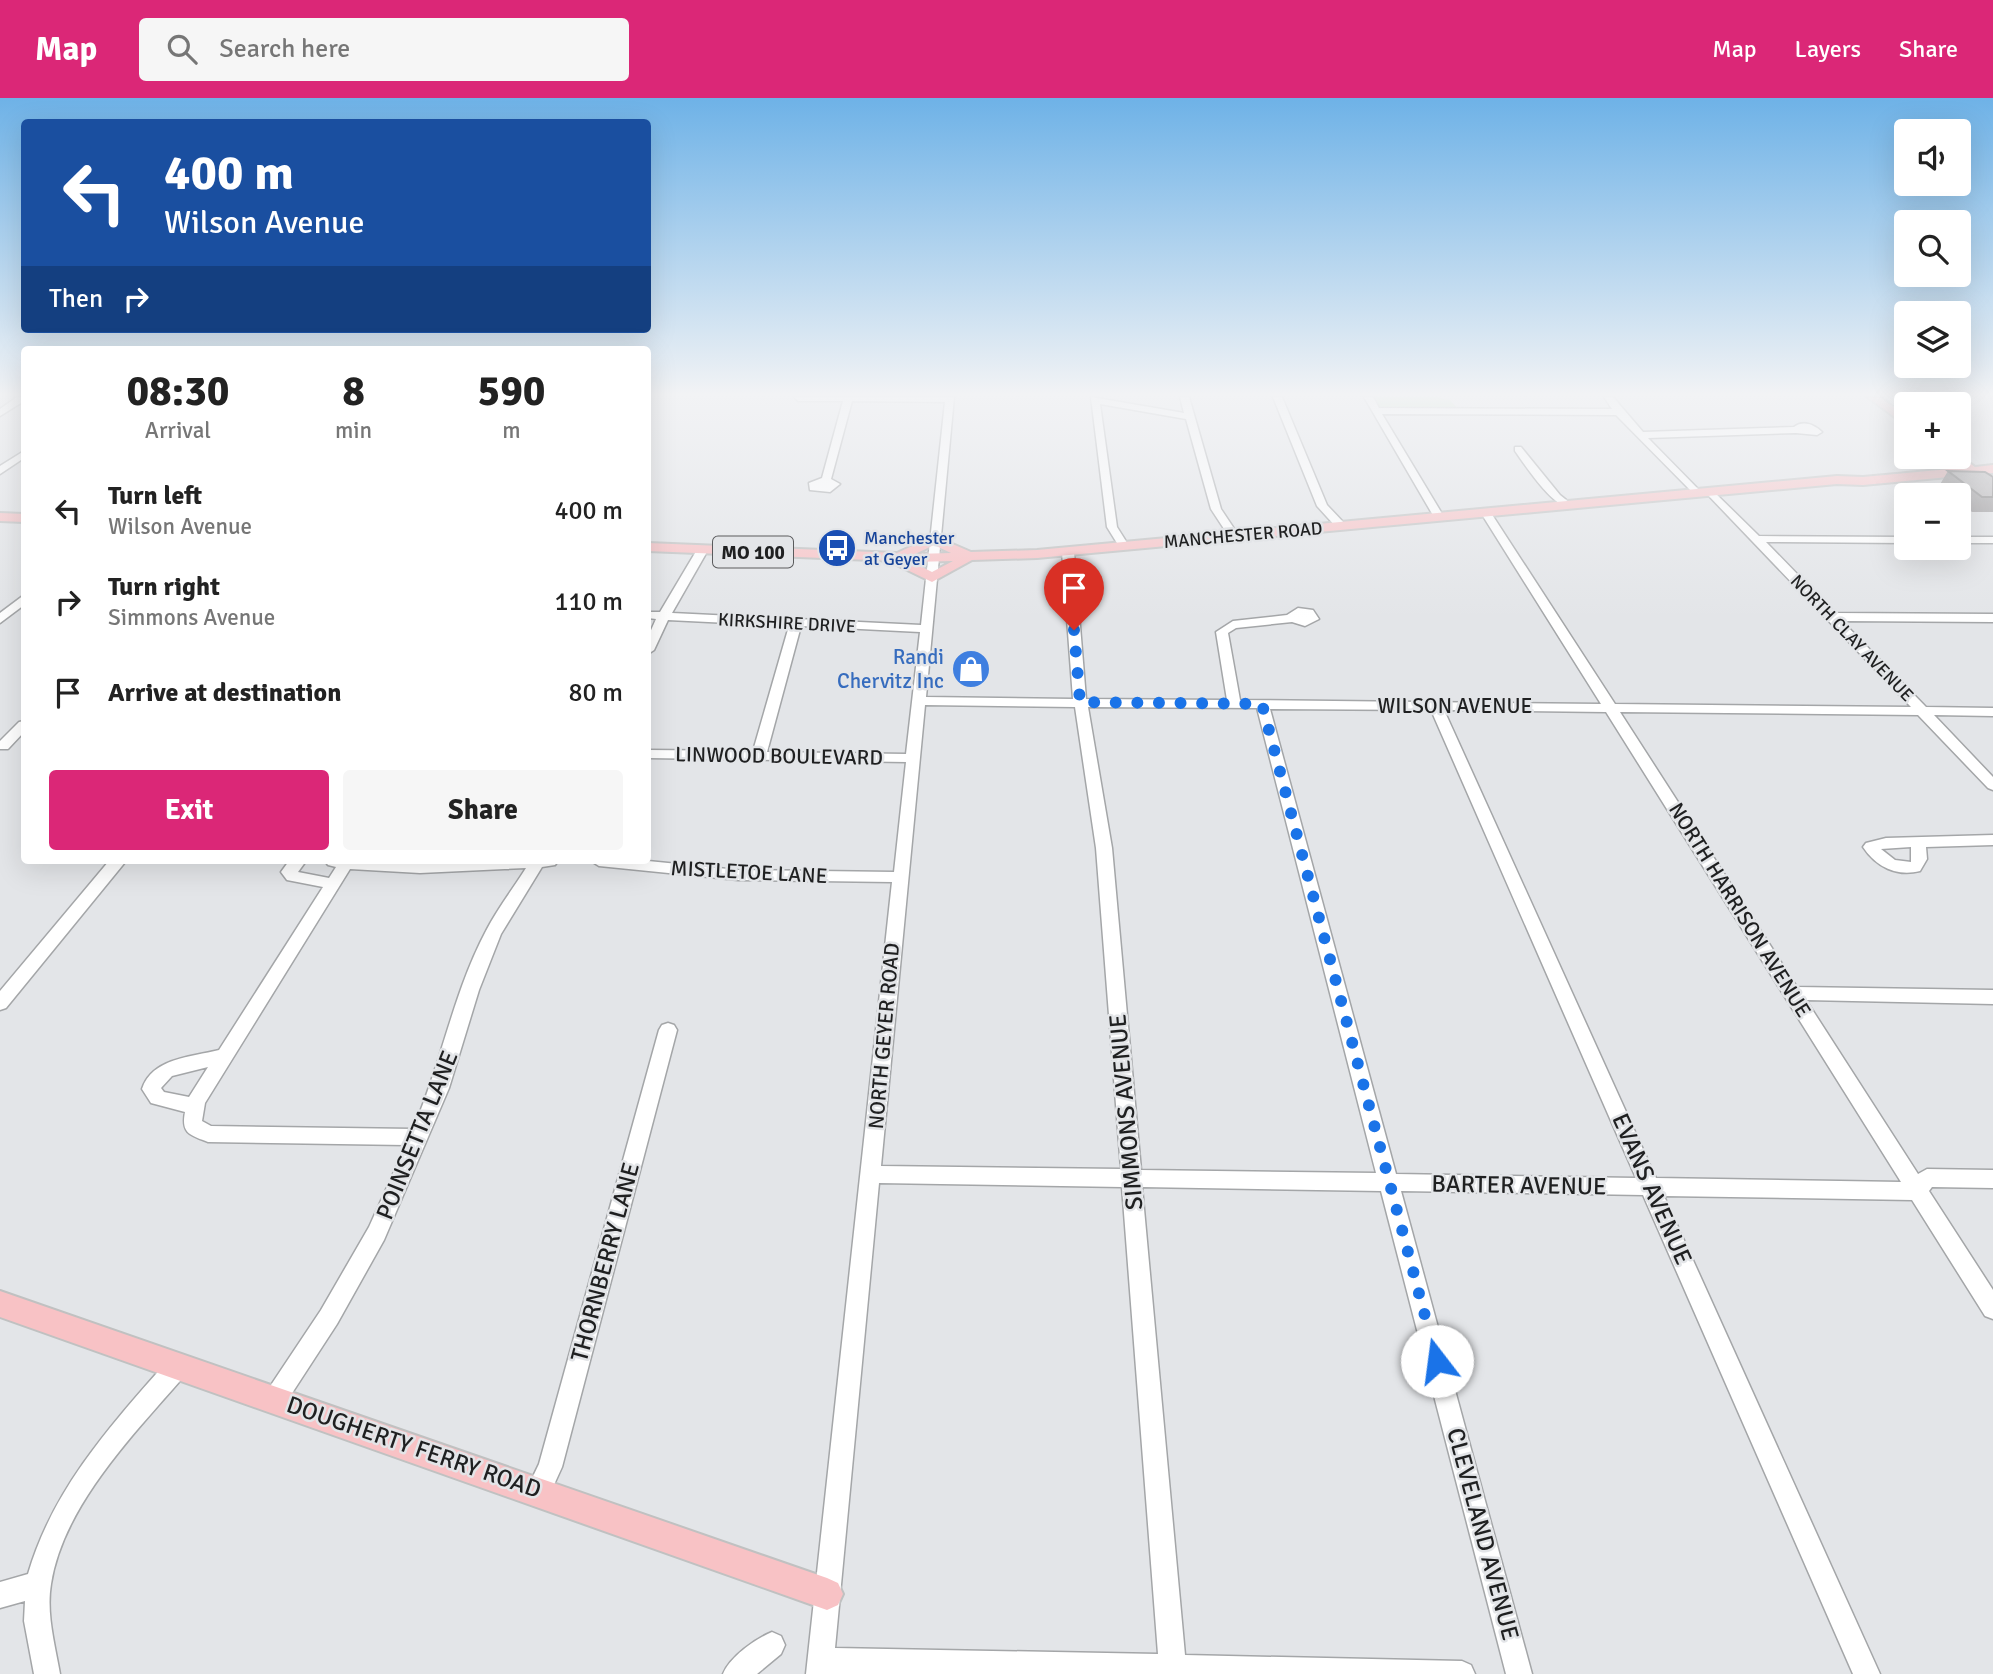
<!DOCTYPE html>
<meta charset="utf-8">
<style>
body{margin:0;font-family:Signika,sans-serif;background:#f6f6f6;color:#222;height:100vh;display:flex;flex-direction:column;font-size:26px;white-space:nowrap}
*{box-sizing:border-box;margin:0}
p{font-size:23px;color:#767676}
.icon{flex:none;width:38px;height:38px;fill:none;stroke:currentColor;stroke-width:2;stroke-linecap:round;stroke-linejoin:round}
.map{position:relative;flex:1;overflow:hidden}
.panel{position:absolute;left:21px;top:248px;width:630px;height:518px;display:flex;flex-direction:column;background:#fff;border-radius:7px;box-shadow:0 7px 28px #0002}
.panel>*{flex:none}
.banner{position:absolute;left:21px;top:21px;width:630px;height:214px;border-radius:7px;box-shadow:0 7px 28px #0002;background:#1a4fa0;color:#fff;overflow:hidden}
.tools{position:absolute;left:1894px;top:21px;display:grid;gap:14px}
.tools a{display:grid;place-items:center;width:77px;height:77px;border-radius:7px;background:#fff;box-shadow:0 7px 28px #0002;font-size:35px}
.pin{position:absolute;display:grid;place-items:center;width:60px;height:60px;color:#fff;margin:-72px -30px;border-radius:50% 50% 50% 0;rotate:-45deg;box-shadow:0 0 7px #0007}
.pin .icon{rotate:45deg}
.me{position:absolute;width:77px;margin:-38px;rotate:345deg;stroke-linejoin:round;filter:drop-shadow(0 0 5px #0008)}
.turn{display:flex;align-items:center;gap:24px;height:147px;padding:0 28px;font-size:32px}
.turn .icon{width:91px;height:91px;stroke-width:2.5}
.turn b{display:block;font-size:49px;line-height:60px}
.then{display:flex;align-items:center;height:66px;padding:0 28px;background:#0003;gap:14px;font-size:26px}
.eta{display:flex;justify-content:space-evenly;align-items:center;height:119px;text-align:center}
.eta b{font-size:42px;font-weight:700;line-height:49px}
.action{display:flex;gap:14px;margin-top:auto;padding:14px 28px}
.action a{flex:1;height:80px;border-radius:7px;background:#db2777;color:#fff;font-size:28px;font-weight:700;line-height:80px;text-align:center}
.action a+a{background:#f6f6f6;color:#222}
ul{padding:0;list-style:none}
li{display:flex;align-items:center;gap:21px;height:91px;padding:0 28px}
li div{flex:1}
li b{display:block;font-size:26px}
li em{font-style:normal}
header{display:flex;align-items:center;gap:42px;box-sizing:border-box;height:98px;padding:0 35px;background:#db2777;color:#fff}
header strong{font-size:33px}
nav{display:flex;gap:38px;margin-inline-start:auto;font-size:24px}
.search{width:490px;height:63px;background:#f6f6f6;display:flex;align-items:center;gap:18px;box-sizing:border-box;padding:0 24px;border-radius:7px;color:#767676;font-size:26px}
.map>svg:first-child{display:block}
.green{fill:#b3deae}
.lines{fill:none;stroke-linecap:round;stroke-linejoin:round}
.minor-casing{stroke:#a4a6a8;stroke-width:3}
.major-casing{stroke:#c0c1c1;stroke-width:4}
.minor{fill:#fff;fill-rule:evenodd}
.major{fill:#f8c2c5;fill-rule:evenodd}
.wall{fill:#9b999b}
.building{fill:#b4b2b4;stroke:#7e7d7e;stroke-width:2}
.route{stroke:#1a73e8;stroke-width:12;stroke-dasharray:0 21.6}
.labels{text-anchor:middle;stroke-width:5;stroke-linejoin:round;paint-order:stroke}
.far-street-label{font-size:18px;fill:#1f2021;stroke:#e3e5e8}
.far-transit-label{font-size:18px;fill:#164399;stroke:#e3e5e8;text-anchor:start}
.shield{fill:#e3e5e8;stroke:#5a5b5d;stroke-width:2}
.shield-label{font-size:19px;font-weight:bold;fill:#1f2021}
.shop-label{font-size:21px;fill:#366cbe;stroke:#e3e5e8;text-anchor:end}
.street-label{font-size:21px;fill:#1f2021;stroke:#e3e5e8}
.near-street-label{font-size:24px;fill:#1f2021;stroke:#e3e5e8}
</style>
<header>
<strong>Map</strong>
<div class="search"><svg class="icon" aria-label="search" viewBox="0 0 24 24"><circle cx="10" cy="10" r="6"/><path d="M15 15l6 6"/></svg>Search here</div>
<nav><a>Map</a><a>Layers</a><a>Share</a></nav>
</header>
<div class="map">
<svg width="1993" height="1576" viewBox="0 0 1993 1576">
<rect width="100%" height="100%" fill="#e3e5e8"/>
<!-- green -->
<path class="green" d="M1370,299H1437L1450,302L1459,312H1377Z"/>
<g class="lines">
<defs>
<path id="minor" d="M17,299H24V303L0,318V311Z
M794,299H954L926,599L1073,601L1062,454L1068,451L1074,454L1086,601L1227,602L1216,534L1233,523L1287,517L1298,510L1313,512L1319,521L1305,528L1292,524L1236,530L1228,535L1240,602L1601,606L1481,415L1486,412L1491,415L1615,606L1911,609L1707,396L1706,394L1711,391L1759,438L1906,439V445L1766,444L1835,515L1993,516V524L1842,523L1926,609L1993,610V618L1934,617L1993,679V692L1988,690L1918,617L1620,614L1797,889L1993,892V906L1806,902L1918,1076L1927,1071L1993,1072V1090L1932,1089L1929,1093L1993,1192V1221L1985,1218L1912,1102L1664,1098L1880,1576H1853L1643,1097L1401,1093L1532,1576H1506L1381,1093L1142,1089L1185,1557L1462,1563L1471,1567L1475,1576H806L892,784L738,782L599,768L591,763H648L738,772L894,774L906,664L648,660V652L753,653L789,528L668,522L654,552L648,556V539L656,521L648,520V514H660L698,450L708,452L672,515L921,527L945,304L852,303L831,381L840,386L830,394L810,392L809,385L822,380L843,303H798ZM801,528L920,534L906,656L767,654ZM925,607L1075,609L1096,750L1121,1071L881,1068ZM1088,609L1257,610L1376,1075L1141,1072L1112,750ZM1270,611L1431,612L1636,1080L1396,1076ZM1444,612L1606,614L1901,1084L1656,1080ZM879,1085L1122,1089L1158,1556L835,1550Z
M1091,299L1184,315L1180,299H1189L1221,411L1239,438L1238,440H1230L1211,411L1186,321L1100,306L1117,429L1129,448L1120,450L1107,429Z
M1273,299H1282L1327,407L1345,426V430H1337L1317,408Z
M1364,299H1373L1379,310L1612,311L1604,299H1613L1643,334L1794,329C1803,322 1814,326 1822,334L1817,337L1796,335L1648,340L1700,393V397L1696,398L1616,317L1382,316L1444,419L1439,422L1434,419Z
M1515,349H1521L1560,397L1570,405V409C1553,410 1525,367 1515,353Z
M24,353V360L0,376V368Z
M1958,439H1993V445H1958Z
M24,497V507L0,525V515Z
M24,623V634L8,651H0V643L19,624Z
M1993,737V747L1926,749L1927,761L1920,773C1897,779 1876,769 1863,749L1866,745L1886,740ZM1911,749V764L1895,762L1881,751Z
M109,763H126L6,910L0,912V893Z
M289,763H306L298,774L329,780L336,769L328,767L325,763H558L555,767L542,769L501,836L479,892L449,990L384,1142L337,1226L283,1309L275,1312L267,1309L264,1301L267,1293L321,1212L369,1129L406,1047L208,1044C189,1037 181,1035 185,1014L151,1005L142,991C152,960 191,959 219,952L323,789L287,782L281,774ZM526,770C513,791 497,811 486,833C453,895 441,967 413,1031L211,1028L202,1023L205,1005L350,771L420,775ZM208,969L189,999L164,994L161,990L172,978Z
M668,925L674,927L677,932L562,1369L547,1402L538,1405L529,1402L526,1393L539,1366L659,932L662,927Z
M178,1257L186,1260L189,1268L186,1276C136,1334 63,1407 51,1486C46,1516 55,1547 60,1576H34L24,1523L25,1503L0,1510V1484L28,1476C53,1390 112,1326 170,1260Z
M772,1534L781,1538L785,1547L781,1556L757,1576H723C730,1559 755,1541 772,1534Z"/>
<path id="major" d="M1867,299H1880L1906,319V327Z
M1958,357L1975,369L1993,367V375H1984L1993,382V392L1970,377L1863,387L1837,386L1037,460L972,462L932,484L897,467L896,463L648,453V445L897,455L934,438L971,454L1037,452L1837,378L1863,379L1961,370L1948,359H1958ZM934,447L951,455L915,456ZM953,463L932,474L912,464Z
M0,415L24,416V424L0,423Z
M0,1193L827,1480L838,1485L843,1496L838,1507L827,1512L0,1219Z"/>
</defs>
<!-- minor casing -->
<use href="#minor" class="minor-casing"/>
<!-- major casing -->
<use href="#major" class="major-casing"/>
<!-- minor -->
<use href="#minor" class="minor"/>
<!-- major -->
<use href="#major" class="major"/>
</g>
<!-- wall -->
<path class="wall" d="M1948,373L1993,379V414H1972L1958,403V397H1950L1939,388Z"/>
<!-- building -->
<path class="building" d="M1948,373L1985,374L1993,379V399H1982Z"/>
<!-- sky -->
<linearGradient id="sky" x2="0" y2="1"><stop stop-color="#6eb2e7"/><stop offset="0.57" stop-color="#f2f3f5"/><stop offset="1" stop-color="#f2f3f5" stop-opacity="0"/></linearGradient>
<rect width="1993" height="520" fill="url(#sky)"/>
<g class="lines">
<!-- route -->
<path class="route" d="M1074,532L1080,604L1262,606L1437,1263"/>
</g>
<!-- icons -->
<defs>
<symbol id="bus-disc" viewBox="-11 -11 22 22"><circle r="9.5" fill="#1a4fb4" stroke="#e3e5e8"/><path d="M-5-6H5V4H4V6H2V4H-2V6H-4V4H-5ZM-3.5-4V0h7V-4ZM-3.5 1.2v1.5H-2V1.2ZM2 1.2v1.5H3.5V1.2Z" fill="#fff"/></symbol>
<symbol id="shop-disc" viewBox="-11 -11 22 22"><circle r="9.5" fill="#3f7fe0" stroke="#e3e5e8"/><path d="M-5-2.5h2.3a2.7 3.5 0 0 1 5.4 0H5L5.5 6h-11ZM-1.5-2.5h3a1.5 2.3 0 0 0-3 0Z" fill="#fff"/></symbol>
</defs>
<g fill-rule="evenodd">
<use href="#bus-disc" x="815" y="428" width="44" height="44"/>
<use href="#shop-disc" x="949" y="549" width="44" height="44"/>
</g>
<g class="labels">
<!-- far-street labels -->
<g class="far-street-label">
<text transform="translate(1243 437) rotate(-5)" y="6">MANCHESTER ROAD</text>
<text transform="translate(787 525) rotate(3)" y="6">KIRKSHIRE DRIVE</text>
<text transform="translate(1852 540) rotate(46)" y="6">NORTH CLAY AVENUE</text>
</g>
<!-- far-transit labels -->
<g class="far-transit-label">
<text x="864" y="446">Manchester<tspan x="864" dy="21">at Geyer</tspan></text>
</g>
<!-- shield labels -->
<rect class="shield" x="713" y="438.5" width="80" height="31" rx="5"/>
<g class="shield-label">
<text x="753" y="461">MO 100</text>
</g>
<!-- shop labels -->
<g class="shop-label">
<text x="944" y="566">Randi<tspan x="944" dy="24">Chervitz Inc</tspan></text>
</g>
<!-- street labels -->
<g class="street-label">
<text x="1455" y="615">WILSON AVENUE</text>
<text transform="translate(779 658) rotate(1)" y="7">LINWOOD BOULEVARD</text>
<text transform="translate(749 774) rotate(3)" y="7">MISTLETOE LANE</text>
<text transform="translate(1740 812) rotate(58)" y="7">NORTH HARRISON AVENUE</text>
<text transform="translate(884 938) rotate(-85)" y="7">NORTH GEYER ROAD</text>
</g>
<!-- near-street labels -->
<g class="near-street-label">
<text transform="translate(1126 1014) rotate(-95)" y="8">SIMMONS AVENUE</text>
<text transform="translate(417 1037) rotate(-68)" y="8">POINSETTA LANE</text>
<text transform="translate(1519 1087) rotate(1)" y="8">BARTER AVENUE</text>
<text transform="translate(1652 1091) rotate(66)" y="8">EVANS AVENUE</text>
<text transform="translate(605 1164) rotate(-75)" y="8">THORNBERRY LANE</text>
<text transform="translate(414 1349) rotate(19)" y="8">DOUGHERTY FERRY ROAD</text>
<text transform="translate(1483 1436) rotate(75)" y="8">CLEVELAND AVENUE</text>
</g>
</g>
</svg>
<div class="tools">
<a><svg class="icon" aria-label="sound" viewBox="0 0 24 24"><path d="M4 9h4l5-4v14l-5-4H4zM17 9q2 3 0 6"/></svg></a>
<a><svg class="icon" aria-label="search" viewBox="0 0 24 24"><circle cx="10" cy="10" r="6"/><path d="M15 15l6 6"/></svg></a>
<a><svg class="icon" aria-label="layers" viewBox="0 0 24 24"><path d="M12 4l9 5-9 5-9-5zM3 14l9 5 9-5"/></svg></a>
<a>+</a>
<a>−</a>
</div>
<div class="pin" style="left:1074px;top:532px;background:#d93025"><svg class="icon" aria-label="arrive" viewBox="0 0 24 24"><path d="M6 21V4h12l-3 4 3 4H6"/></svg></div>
<svg class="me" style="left:1437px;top:1263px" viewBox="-20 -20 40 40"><circle r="19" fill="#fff"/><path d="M0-13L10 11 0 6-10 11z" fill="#1a73e8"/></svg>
<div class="banner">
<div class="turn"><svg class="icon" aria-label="left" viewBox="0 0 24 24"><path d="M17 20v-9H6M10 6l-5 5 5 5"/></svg><div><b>400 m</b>Wilson Avenue</div></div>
<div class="then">Then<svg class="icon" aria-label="right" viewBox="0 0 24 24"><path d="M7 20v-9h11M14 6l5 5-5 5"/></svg></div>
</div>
<section class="panel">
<div class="eta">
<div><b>08:30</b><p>Arrival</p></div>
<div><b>8</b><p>min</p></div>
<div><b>590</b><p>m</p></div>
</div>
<ul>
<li><svg class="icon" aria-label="left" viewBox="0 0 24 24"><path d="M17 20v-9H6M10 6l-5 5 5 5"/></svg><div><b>Turn left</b><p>Wilson Avenue</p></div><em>400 m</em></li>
<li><svg class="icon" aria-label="right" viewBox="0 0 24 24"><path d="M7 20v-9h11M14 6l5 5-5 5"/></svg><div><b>Turn right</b><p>Simmons Avenue</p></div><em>110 m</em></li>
<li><svg class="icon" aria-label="arrive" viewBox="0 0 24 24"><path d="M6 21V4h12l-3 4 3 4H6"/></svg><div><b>Arrive at destination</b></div><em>80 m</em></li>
</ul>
<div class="action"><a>Exit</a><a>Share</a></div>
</section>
</div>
